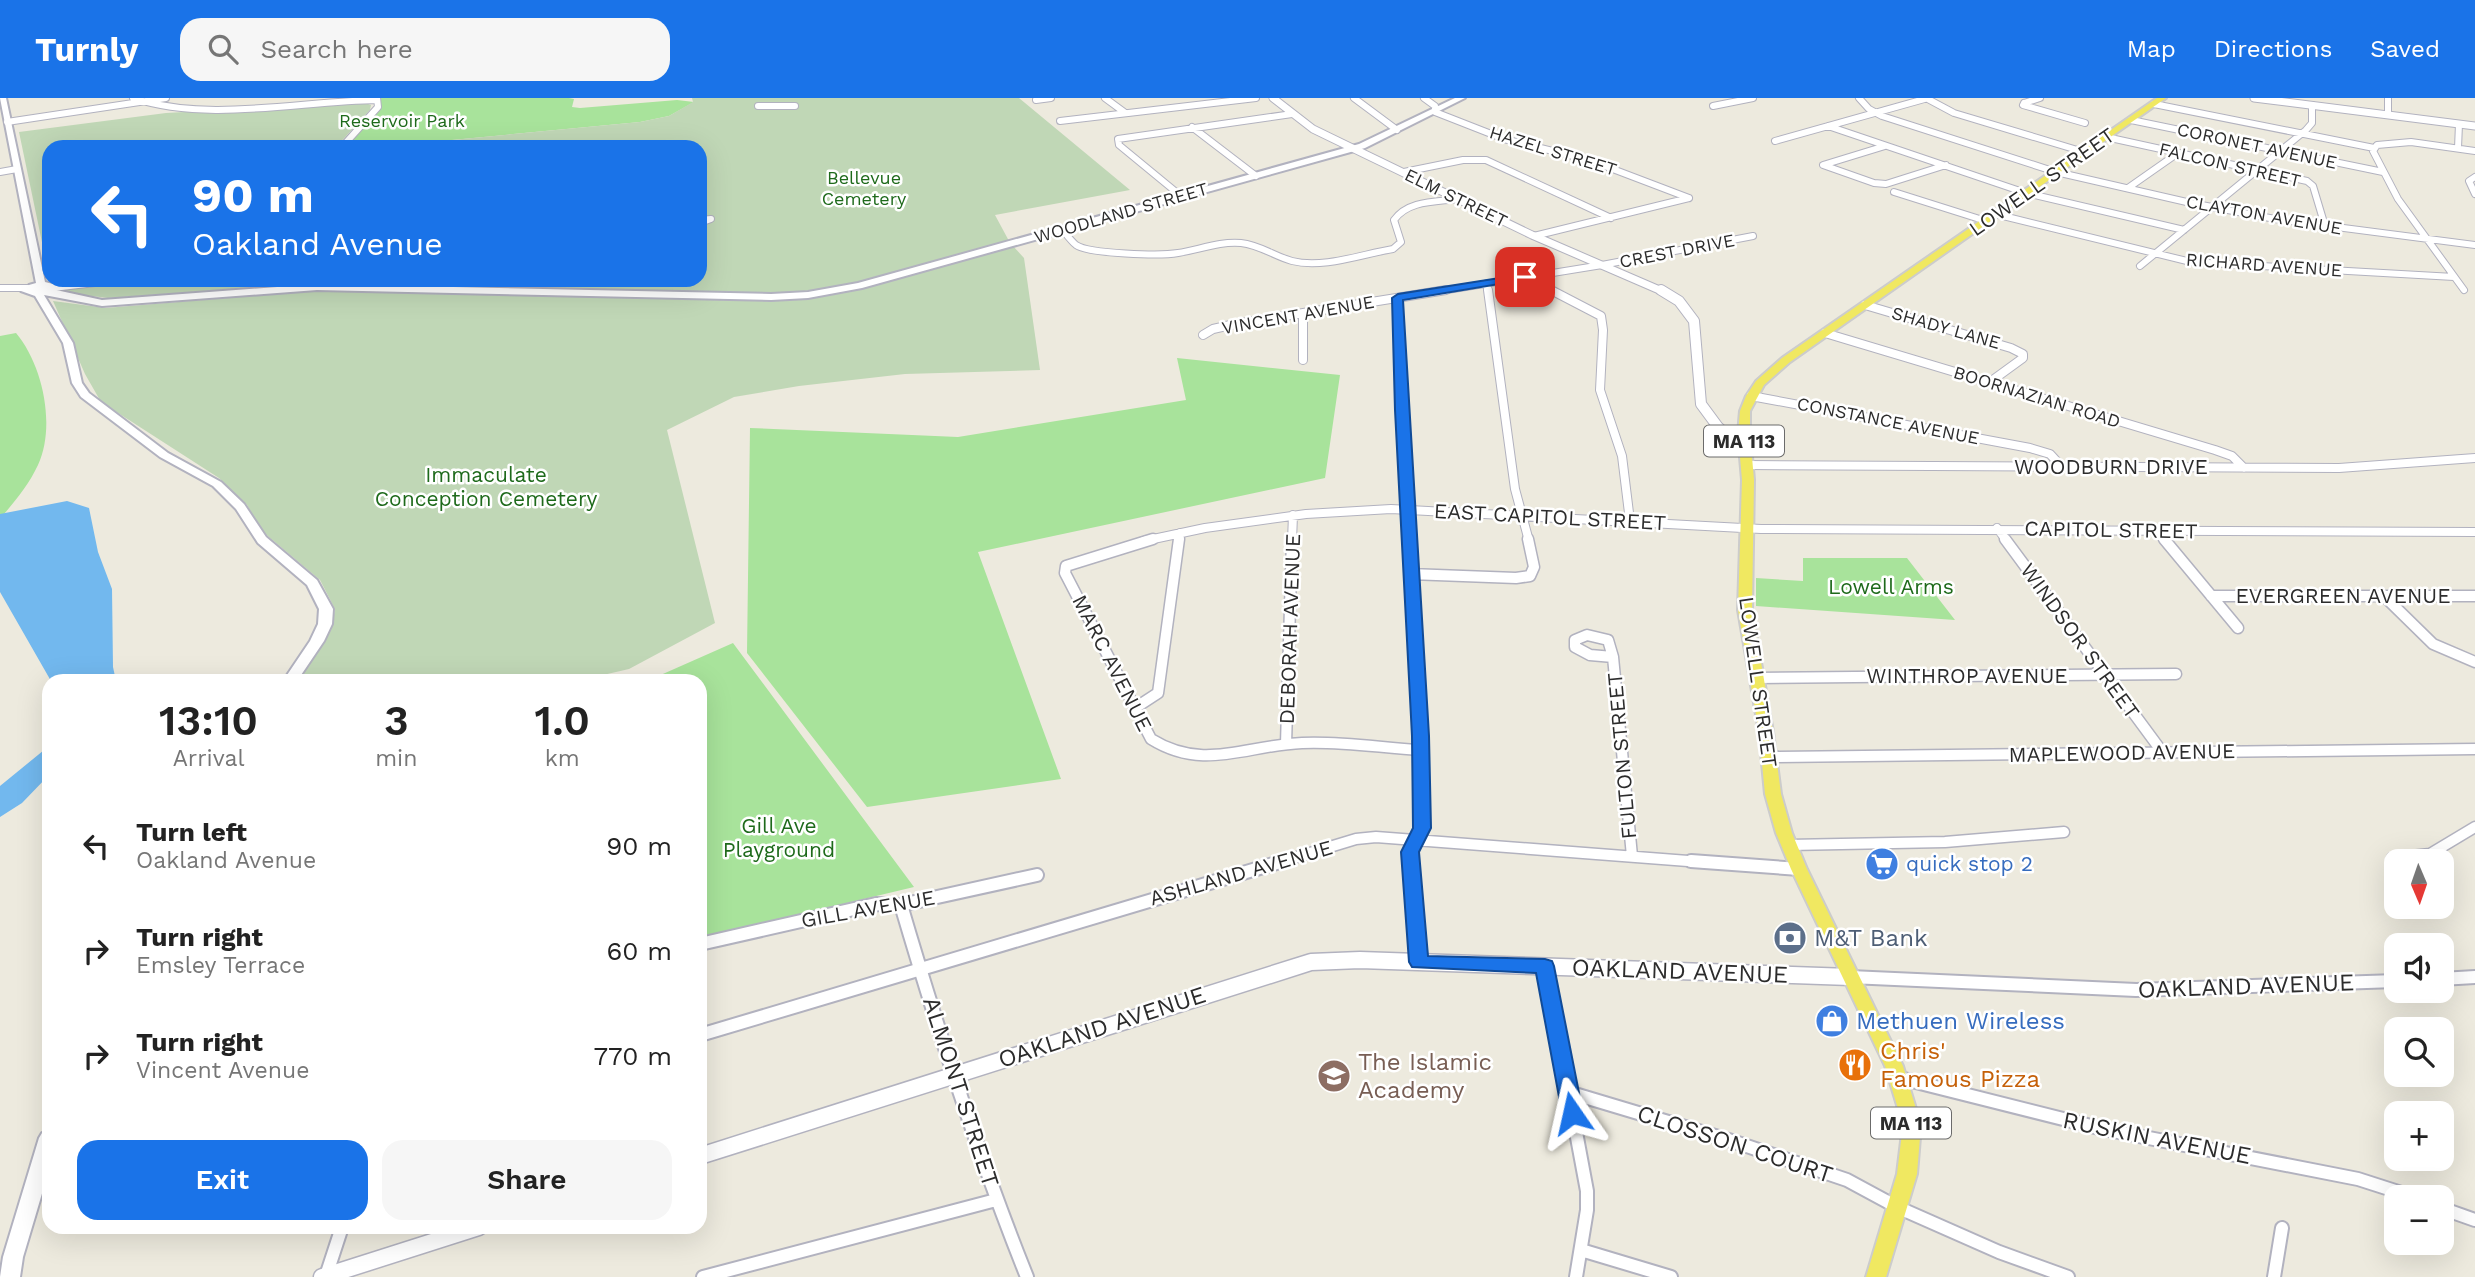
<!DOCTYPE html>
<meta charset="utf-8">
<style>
body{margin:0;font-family:"Work Sans",sans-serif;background:#f6f6f6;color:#222;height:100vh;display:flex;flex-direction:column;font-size:26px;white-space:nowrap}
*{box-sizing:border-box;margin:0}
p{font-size:23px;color:#767676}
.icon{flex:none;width:38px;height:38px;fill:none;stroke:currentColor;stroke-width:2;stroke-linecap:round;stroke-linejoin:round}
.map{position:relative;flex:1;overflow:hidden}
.side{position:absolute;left:42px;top:576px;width:665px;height:560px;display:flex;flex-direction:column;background:#fff;border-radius:21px;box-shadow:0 7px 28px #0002}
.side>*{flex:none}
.hud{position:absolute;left:42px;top:42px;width:665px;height:147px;border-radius:21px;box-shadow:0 7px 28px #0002;background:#1a73e8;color:#fff;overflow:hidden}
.needle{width:46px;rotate:178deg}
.fabs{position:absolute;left:2384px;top:751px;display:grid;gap:14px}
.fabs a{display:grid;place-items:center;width:70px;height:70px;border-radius:14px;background:#fff;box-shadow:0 7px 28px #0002;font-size:35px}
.pin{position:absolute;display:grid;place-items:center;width:60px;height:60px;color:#fff;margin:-30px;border-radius:14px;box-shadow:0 4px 10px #0006}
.me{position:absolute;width:77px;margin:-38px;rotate:349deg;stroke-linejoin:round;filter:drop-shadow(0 0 5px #0008)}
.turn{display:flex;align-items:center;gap:24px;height:147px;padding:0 35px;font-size:32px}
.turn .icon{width:91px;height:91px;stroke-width:2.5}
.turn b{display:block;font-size:49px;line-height:60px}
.eta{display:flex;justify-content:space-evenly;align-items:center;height:119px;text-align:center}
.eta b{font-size:42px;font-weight:600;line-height:49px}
.primary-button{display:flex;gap:14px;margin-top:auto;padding:14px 35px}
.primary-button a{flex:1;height:80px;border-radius:21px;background:#1a73e8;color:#fff;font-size:28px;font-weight:600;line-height:80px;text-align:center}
.primary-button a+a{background:#f6f6f6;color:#222}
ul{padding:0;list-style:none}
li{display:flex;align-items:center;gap:21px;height:105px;padding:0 35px}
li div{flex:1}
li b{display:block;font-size:26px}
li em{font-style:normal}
header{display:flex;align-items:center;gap:42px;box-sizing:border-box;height:98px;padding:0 35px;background:#1a73e8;color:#fff}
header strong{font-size:33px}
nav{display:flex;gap:38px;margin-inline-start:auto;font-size:24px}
.search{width:490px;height:63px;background:#f6f6f6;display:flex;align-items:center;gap:18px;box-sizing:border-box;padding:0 24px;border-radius:21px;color:#767676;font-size:26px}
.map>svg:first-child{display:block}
.green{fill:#a8e39b}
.cemetery{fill:#c0d7b6}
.water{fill:#72b8ee}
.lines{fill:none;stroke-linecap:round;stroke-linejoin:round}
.minor-far3-casing{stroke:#b2b2bf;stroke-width:8}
.minor-far2-casing{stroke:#b2b2bf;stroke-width:10}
.minor-far1-casing{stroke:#b2b2bf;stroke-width:13}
.minor-casing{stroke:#b2b2bf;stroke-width:16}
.tertiary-far2-casing{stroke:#b2b2bf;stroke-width:9}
.tertiary-far1-casing{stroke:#b2b2bf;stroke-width:12}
.tertiary-casing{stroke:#b2b2bf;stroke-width:19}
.secondary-casing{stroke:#b2b2bf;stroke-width:4}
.primary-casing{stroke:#ccc;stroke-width:4}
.minor-far3{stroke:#fff;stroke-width:6}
.minor-far2{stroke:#fff;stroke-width:8}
.minor-far1{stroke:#fff;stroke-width:10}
.minor{stroke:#fff;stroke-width:12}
.tertiary-far2{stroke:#fff;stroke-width:7}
.tertiary-far1{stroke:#fff;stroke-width:10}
.tertiary{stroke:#fff;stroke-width:16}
.secondary{fill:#fff;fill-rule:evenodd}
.primary{fill:#f0e861;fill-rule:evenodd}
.route{fill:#1a73e8;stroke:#114b97;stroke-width:2}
.labels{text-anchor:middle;stroke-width:5;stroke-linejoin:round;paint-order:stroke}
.far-park-label{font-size:18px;fill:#1e6a1b;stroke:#fff}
.far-street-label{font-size:18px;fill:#2c2c2c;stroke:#fff}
.shield{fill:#fff;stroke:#6b6b6b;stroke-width:2}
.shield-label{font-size:19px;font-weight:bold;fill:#2c2c2c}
.street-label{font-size:21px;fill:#2c2c2c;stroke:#fff}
.park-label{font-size:21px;fill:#1e6a1b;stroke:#fff}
.shop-label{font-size:21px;fill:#366cbe;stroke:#fff;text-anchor:start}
.near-service-label{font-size:24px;fill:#4e5e75;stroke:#fff;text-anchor:start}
.near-street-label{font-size:24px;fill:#2c2c2c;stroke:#fff}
.near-shop-label{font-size:24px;fill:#366cbe;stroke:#fff;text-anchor:start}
.near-food-label{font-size:24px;fill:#c56008;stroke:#fff;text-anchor:start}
.near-education-label{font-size:24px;fill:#785e54;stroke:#fff;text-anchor:start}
</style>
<header>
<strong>Turnly</strong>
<div class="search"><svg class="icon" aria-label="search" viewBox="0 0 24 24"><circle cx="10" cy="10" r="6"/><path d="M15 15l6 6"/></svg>Search here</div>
<nav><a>Map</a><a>Directions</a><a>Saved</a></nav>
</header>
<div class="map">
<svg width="2475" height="1179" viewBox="0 0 2475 1179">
<rect width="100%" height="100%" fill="#edeade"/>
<!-- green -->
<path class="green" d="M379,0H569L574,1L572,9L580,10L677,2L694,4L669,18L640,24L378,49H346L380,10Z
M16,235C43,267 56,328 38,367C29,386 17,401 4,416H0V238Z
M1177,260L1340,277L1325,380L978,454L1061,681L867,709L747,555L750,330L958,339L1186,302Z
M1803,460H1907L1955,522L1756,508V480L1803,483Z
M733,545L914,789L700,840V583H647Z"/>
<!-- cemetery -->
<path class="cemetery" d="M692,0H1019L1130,92L995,117L1009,143C926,166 843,196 756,196L330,184L108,200L67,195L56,182H700V49H378L640,24L669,18L693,4Z
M363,4L371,7L370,12L336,49H49L48,173L19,34L166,15Z
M1013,148L1024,160L1040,272L905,276L799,288L734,299L667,332L715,525L629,571L577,583H296L331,532L335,511L320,482L263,434L247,407L219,380L101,304L85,276L53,203L106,210L312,193L774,203C857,198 934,170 1013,148Z"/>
<!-- water -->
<path class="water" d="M67,403L89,410L98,454L112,491L113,569L116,583H51L0,494V416Z
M49,648V677L22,705L0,719V688Z"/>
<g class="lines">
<defs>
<path id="minor-far3" d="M133,0C207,25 300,3 377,2
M1105,0L1124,14
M1354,0L1397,32
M1424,0L1435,8V14L1504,41L1589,62L1689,100
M1859,0L1869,11L1882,18L2056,74L2191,105L2275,121L2475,147
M1926,0L1954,15L2084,54
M2388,0V17
M1036,2L1051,0
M2024,5L2023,7L2085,25
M2024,5L2040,0
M2154,6L2374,50
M758,8H795
M1713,8L1753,0
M2131,22L2383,74
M1060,23L1256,0
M7,24L166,0
M1828,28L2026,95L2184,132
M1192,29L1256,78
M2106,39L2307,83L2313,88L2325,128
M1775,43L1928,0
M1885,48L1823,67L1874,85L1886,86L1946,67
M342,49L378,9L377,0
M2458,50L2459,26
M0,74L17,71
M1404,74L1463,62H1486L1611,120
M2475,79L2469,83L2475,96
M2128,90L2178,55
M1894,94L1986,123
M1181,98L1119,47L1118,41L1292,16
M1995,116L2191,164L2454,179
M700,122L711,121L700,125
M1062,131C1066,136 1071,143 1076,147C1089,156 1161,158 1178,155C1198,152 1220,143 1241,145C1260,147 1274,158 1292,163C1323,171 1362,156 1393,151L1401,144L1394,122C1408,102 1436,104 1458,101
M1534,138L1689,100
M2140,168L2306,32L2312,25V7
M1526,179L1554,194
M1487,185L1488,194
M0,190H28
M53,190L120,182
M2464,192L2398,101L2373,53L2377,47L2411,44L2475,53
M1435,194L1602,167L1753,138"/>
<path id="minor-far2" d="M1488,192L1515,391L1529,443
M1551,192L1601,218L1603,232L1600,292L1622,358L1630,423
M1398,200L1410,443
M1865,207L2011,250L2023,256V260L1990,284
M1303,215V262
M1825,235L2215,352L2232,358L2244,370
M1203,237L1213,231L1235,226L1446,192
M1751,298L2030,350L2050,356L2062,369
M1747,367L2339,370L2475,360
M1997,430L2007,443
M2156,432L2165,443
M1144,443L1205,430L1306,416L1391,411L1761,431L2475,434
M1179,443L1180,435
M1292,443L1293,417"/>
<path id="minor-far1" d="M1153,441L1066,468L1065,475L1151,641C1204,674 1246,647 1302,645C1342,643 1382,650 1421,652
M1410,441L1421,638L1422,730L1410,754L1411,765
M2005,441L2163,655
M2164,441L2238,530
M1410,476L1516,480L1530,478L1534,469L1528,441
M2211,498H2475
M2384,498L2433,546L2475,564
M1587,537L1608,542L1613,559L1590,557L1575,549V542Z
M1613,559L1632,758
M1757,580L2176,576
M1135,610L1158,595L1179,441
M1286,646L1292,441
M1769,659L2475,651
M1789,747L1945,744L2064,734
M2392,760L2430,756L2475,729
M1277,765L1356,741L1376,739L1714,765"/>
<path id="minor" d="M1411,763L1419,864
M1691,763L1799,771
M901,807C938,933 978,1057 1027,1179
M700,846L876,806L901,807L1037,777
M1545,868L1587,1093V1112L1576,1179
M1850,879L2136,892L2396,883
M2441,881L2475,879
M700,937L1283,763
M1900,980L2103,1031L2358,1081L2414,1099
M1568,994L1735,1044L1847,1082L1897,1109L1999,1154L2068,1179
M2441,1110L2475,1122
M1581,1152L1671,1179
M326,1178L342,1129
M703,1179L996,1102
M2274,1179L2282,1130"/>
<path id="tertiary-far2" d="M1273,0L1313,31L1532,137L1664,194
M2254,0L2475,28"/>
<path id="tertiary-far1" d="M1661,192L1679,203L1694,223L1701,306L1718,329L1745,354"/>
<path id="tertiary" d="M700,1058L1311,864L1360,862L1850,879
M322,1179L479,1129"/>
<path id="secondary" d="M0,0H6L45,184L57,187L59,189L56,192L102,202L317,186L771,196L808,194L858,185L1359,46L1455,0H1465L1365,50L862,190L808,200L771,202L317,192L102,208L44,197L73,245L82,285L89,295L168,355L221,384L244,406L266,439L317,482L333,511L332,526L324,543L297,583H283L310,543L318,526L319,511L307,487L258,445L236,411L213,388L160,359L81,299L72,285L63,245L35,198L21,193L29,187L36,185Z
M49,1032V1072L23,1159L20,1179H0L3,1159L39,1040L42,1035Z"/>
<path id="primary" d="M2157,0H2166L1790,264L1764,287L1750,313V336L1754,382L1752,512L1773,634L1781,696L1792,735L1807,771L1903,968L1921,1027L1917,1076L1886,1179H1866L1897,1076L1903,1027L1885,968L1791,771L1776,735L1765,696L1759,634L1738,512L1742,382L1738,336L1740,313L1746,298L1756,283L1782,260Z"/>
</defs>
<!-- minor-far3 casing -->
<use href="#minor-far3" class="minor-far3-casing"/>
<!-- minor-far2 casing -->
<use href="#minor-far2" class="minor-far2-casing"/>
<!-- minor-far1 casing -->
<use href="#minor-far1" class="minor-far1-casing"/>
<!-- minor casing -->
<use href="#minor" class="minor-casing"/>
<!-- tertiary-far2 casing -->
<use href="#tertiary-far2" class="tertiary-far2-casing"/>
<!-- tertiary-far1 casing -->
<use href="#tertiary-far1" class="tertiary-far1-casing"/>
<!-- tertiary casing -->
<use href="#tertiary" class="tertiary-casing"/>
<!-- secondary casing -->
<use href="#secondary" class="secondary-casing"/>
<!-- primary casing -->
<use href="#primary" class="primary-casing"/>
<!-- minor-far3 -->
<use href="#minor-far3" class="minor-far3"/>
<!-- minor-far2 -->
<use href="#minor-far2" class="minor-far2"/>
<!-- minor-far1 -->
<use href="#minor-far1" class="minor-far1"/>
<!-- minor -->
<use href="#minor" class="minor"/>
<!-- tertiary-far2 -->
<use href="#tertiary-far2" class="tertiary-far2"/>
<!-- tertiary-far1 -->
<use href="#tertiary-far1" class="tertiary-far1"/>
<!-- tertiary -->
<use href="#tertiary" class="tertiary"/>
<!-- secondary -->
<use href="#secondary" class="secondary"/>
<!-- primary -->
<use href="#primary" class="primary"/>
</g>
<!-- route -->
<path class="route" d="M1525,176L1531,179L1529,181L1403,202L1429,638L1431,730L1419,754L1428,858L1545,861L1552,863L1554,868L1583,1015L1580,1021L1572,1024L1565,1021L1562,1015L1536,875L1412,869L1409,864L1401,754L1413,730L1412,638L1395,312L1392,200L1398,196Z"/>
<!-- icons -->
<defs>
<symbol id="supermarket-disc" viewBox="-11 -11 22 22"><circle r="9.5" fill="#3f7fe0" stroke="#fff"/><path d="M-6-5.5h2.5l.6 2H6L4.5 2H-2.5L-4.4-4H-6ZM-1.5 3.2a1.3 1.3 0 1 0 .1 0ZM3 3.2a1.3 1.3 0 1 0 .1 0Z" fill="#fff"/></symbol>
<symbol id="bank-disc" viewBox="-11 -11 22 22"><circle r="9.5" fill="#5c6f8a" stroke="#fff"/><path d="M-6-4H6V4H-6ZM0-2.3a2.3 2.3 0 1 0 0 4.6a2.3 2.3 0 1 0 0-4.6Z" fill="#fff"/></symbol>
<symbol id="shop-disc" viewBox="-11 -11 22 22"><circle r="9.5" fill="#3f7fe0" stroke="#fff"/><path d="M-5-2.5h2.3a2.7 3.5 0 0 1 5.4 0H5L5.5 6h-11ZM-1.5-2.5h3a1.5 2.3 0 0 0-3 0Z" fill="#fff"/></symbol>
<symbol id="restaurant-disc" viewBox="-11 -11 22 22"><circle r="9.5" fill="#e8710a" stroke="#fff"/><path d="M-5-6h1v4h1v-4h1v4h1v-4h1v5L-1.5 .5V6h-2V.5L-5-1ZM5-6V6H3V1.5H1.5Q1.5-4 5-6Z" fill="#fff"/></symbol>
<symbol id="school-disc" viewBox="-11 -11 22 22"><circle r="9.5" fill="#8d6e63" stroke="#fff"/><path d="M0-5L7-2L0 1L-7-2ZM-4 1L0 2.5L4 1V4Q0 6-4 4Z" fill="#fff"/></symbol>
</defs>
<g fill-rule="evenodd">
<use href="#supermarket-disc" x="1863" y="747" width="38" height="38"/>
<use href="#bank-disc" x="1771" y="821" width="38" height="38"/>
<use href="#shop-disc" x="1813" y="904" width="38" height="38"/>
<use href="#restaurant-disc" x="1836" y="948" width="38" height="38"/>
<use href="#school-disc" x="1315" y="959" width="38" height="38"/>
</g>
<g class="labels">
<!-- far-park labels -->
<g class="far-park-label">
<text x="402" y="29">Reservoir Park</text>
<text x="864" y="86">Bellevue<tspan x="864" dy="21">Cemetery</tspan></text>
</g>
<!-- far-street labels -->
<g class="far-street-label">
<text transform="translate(2257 48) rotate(12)" y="6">CORONET AVENUE</text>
<text transform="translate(1553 53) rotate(17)" y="6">HAZEL STREET</text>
<text transform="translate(2230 67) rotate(13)" y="6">FALCON STREET</text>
<text transform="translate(1456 100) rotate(26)" y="6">ELM STREET</text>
<text transform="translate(1121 115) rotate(-16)" y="6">WOODLAND STREET</text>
<text transform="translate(2264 117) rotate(10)" y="6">CLAYTON AVENUE</text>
<text transform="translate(1677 153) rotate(-11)" y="6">CREST DRIVE</text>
<text transform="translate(2264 167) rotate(4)" y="6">RICHARD AVENUE</text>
<text transform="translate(1298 217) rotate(-10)" y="6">VINCENT AVENUE</text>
<text transform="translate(1946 230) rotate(16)" y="6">SHADY LANE</text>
<text transform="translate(2037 299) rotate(17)" y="6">BOORNAZIAN ROAD</text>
<text transform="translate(1888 323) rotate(11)" y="6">CONSTANCE AVENUE</text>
</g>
<!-- shield labels -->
<g class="shield">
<rect x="1704" y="327.5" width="80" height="31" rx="5"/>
<rect x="1871" y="1009.5" width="80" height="31" rx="5"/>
</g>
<g class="shield-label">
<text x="1744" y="350">MA 113</text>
<text x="1911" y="1032">MA 113</text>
</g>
<!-- street labels -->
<g class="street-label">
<text transform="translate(2042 84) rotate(-35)" y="7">LOWELL STREET</text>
<text x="2111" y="376">WOODBURN DRIVE</text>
<text transform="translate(1550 419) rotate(3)" y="7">EAST CAPITOL STREET</text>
<text transform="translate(2111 432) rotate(1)" y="7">CAPITOL STREET</text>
<text x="2343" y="505">EVERGREEN AVENUE</text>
<text transform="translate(1290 531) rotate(-88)" y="7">DEBORAH AVENUE</text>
<text transform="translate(2080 543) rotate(54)" y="7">WINDSOR STREET</text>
<text transform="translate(1112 565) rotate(63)" y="7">MARC AVENUE</text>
<text x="1967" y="585">WINTHROP AVENUE</text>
<text transform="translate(1758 584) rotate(82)" y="7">LOWELL STREET</text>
<text transform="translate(2122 655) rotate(-1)" y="7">MAPLEWOOD AVENUE</text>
<text transform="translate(1622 658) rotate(-95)" y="7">FULTON STREET</text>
<text transform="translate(1241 775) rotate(-16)" y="7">ASHLAND AVENUE</text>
<text transform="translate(868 811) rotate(-10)" y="7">GILL AVENUE</text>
</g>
<!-- park labels -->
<g class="park-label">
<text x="486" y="384">Immaculate<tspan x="486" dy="24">Conception Cemetery</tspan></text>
<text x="1891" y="496">Lowell Arms</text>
<text x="779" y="735">Gill Ave<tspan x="779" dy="24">Playground</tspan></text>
</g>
<!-- shop labels -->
<g class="shop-label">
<text x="1906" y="773">quick stop 2</text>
</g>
<!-- near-service labels -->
<g class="near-service-label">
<text x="1814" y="848">M&amp;T Bank</text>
</g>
<!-- near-street labels -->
<g class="near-street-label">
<text transform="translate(1680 873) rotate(2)" y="8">OAKLAND AVENUE</text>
<text transform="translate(2246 888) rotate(-2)" y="8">OAKLAND AVENUE</text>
<text transform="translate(1102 929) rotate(-18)" y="8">OAKLAND AVENUE</text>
<text transform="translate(961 994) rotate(72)" y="8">ALMONT STREET</text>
<text transform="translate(2157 1040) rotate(11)" y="8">RUSKIN AVENUE</text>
<text transform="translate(1735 1046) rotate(18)" y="8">CLOSSON COURT</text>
</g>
<!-- near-shop labels -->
<g class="near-shop-label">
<text x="1856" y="931">Methuen Wireless</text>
</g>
<!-- near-food labels -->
<g class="near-food-label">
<text x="1880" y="961">Chris'<tspan x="1880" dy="28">Famous Pizza</tspan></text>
</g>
<!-- near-education labels -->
<g class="near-education-label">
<text x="1358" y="972">The Islamic<tspan x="1358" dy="28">Academy</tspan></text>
</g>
</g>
</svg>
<div class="fabs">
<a><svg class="needle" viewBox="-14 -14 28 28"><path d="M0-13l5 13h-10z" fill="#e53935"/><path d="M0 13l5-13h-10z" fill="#767676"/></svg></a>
<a><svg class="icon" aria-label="sound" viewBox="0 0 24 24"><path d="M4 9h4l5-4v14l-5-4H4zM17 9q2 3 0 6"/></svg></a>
<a><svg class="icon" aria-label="search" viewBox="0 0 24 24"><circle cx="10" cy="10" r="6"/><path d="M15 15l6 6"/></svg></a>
<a>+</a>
<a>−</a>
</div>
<div class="pin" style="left:1525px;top:179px;background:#d93025"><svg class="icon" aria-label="arrive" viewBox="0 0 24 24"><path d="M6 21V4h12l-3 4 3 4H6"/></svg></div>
<svg class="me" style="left:1572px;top:1015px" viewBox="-20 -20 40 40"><path d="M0-17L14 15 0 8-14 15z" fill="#1a73e8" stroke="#fff" stroke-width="4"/></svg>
<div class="hud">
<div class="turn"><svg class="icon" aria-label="left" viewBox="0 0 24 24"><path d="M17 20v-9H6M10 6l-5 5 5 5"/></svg><div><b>90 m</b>Oakland Avenue</div></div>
</div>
<section class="side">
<div class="eta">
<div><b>13:10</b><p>Arrival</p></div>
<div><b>3</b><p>min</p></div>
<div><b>1.0</b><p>km</p></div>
</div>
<ul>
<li><svg class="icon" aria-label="left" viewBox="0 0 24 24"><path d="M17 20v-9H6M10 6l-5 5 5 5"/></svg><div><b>Turn left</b><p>Oakland Avenue</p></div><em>90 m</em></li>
<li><svg class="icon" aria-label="right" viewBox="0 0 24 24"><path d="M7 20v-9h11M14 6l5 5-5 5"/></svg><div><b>Turn right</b><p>Emsley Terrace</p></div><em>60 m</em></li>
<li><svg class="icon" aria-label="right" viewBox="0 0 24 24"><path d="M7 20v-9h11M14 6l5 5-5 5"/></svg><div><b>Turn right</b><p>Vincent Avenue</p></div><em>770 m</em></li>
</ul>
<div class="primary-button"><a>Exit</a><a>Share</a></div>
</section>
</div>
